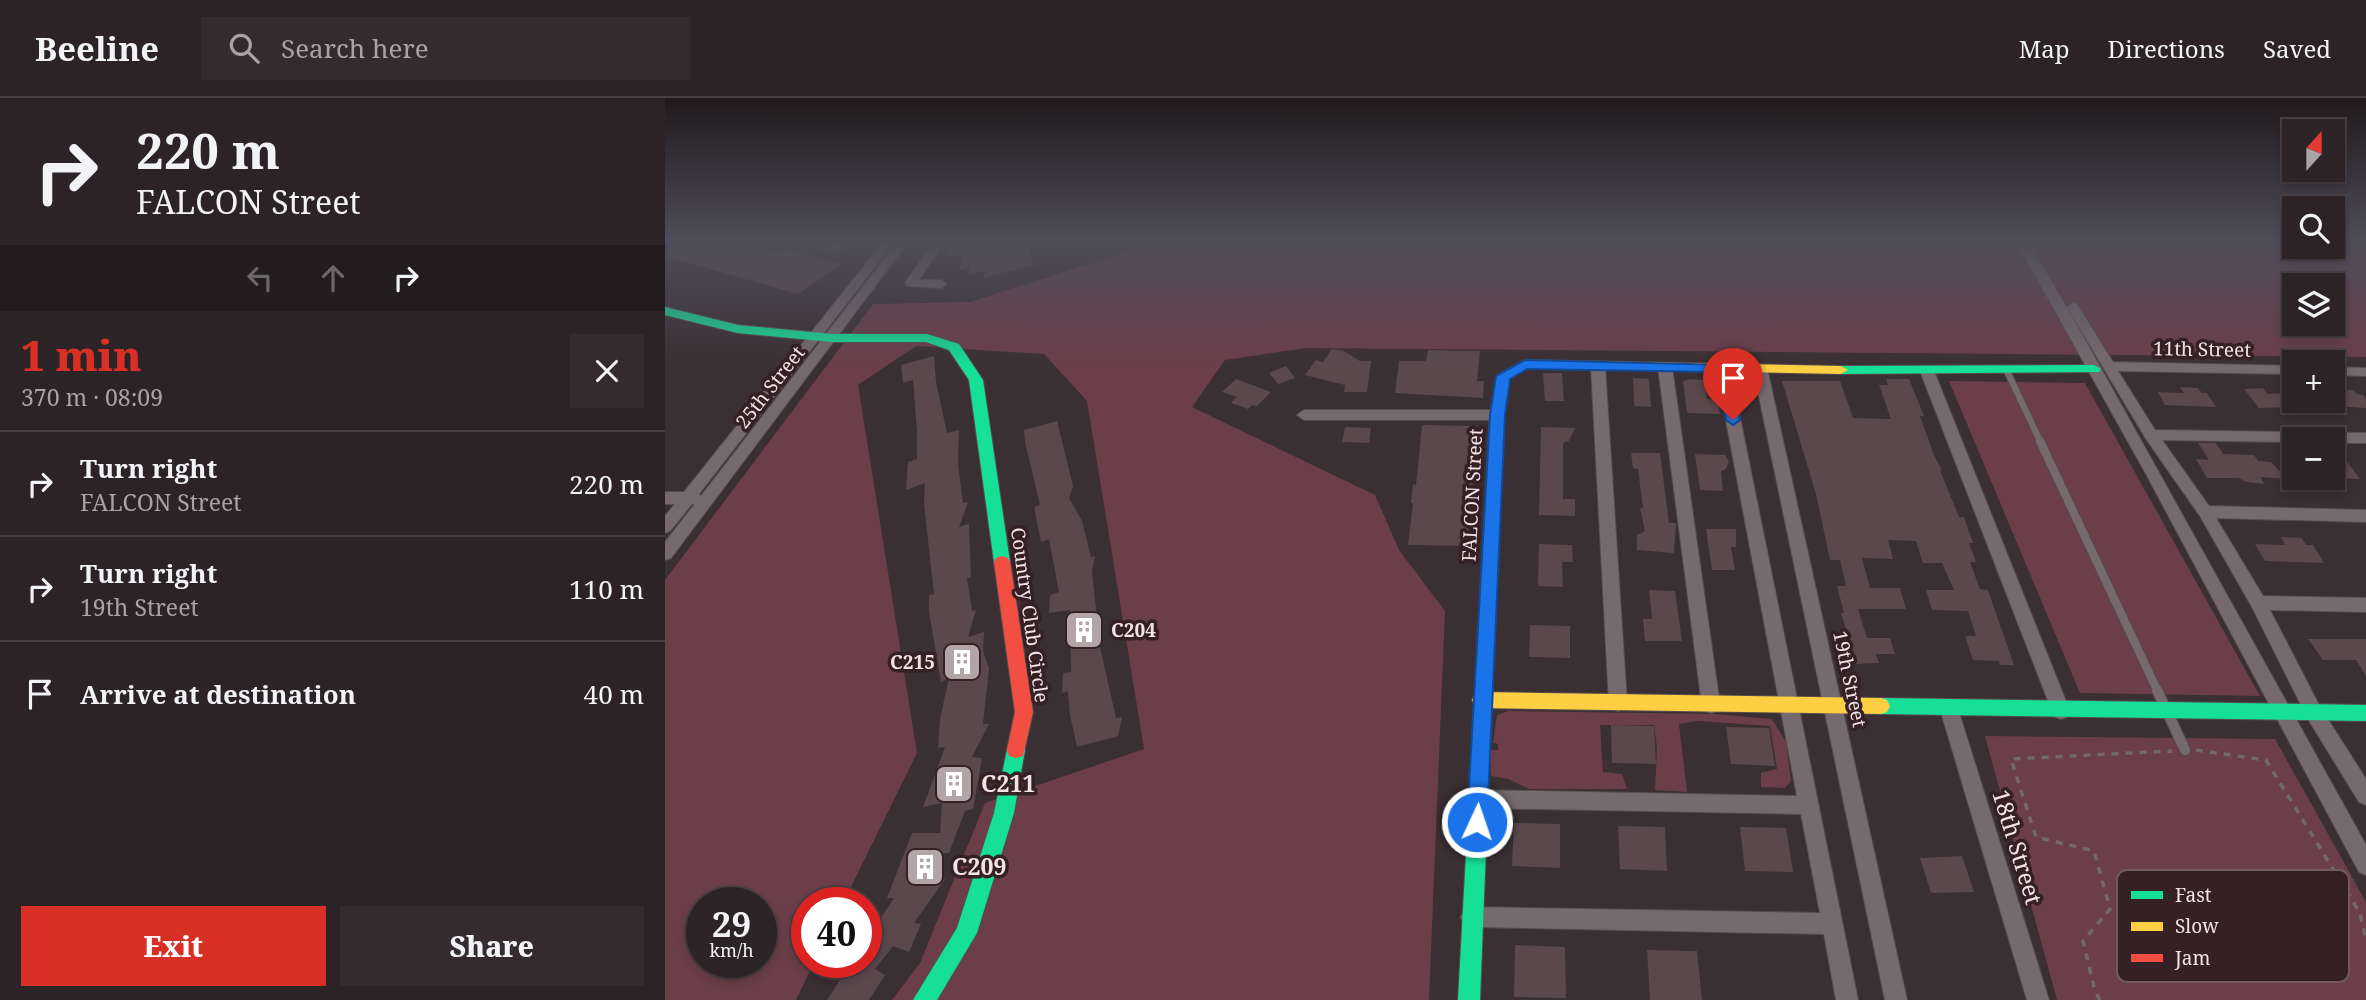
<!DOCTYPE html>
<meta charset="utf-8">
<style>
body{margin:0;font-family:"Noto Serif",serif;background:#342b2e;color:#f1f3f6;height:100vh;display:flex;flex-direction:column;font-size:26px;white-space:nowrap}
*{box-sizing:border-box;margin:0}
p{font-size:23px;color:#a6a4a7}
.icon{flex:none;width:38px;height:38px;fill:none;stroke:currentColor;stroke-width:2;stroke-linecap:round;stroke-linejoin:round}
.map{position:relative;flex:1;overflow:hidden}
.panel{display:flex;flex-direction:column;background:#2c2326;width:665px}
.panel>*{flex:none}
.guide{background:#2c2326;color:#f1f3f6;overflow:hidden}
.needle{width:46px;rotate:21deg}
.tools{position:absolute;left:1617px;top:21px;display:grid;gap:14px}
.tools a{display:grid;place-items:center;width:63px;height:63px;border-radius:0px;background:#2c2326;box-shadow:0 4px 10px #0003,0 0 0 2px #484043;font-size:35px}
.speed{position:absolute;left:21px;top:789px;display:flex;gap:14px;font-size:35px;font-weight:700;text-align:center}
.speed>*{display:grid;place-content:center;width:91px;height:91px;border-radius:50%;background:#2c2326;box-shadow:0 4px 10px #0003,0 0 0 2px #484043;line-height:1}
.speed small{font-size:18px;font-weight:400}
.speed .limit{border:10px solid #d22;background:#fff;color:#111}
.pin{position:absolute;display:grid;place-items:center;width:60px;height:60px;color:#fff;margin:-72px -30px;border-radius:50% 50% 50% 0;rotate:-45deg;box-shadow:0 0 7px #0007}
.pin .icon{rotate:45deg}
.me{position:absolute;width:77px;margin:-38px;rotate:3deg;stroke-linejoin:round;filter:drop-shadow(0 0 5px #0008)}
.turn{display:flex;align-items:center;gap:24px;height:147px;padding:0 21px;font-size:32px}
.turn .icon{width:91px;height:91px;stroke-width:2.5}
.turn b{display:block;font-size:49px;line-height:60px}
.lanes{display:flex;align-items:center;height:66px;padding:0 21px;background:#0003;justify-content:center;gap:35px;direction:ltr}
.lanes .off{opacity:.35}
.round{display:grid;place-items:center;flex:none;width:74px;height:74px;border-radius:0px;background:#342b2e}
.summary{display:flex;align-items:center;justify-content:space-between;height:119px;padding:0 21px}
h1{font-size:42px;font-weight:800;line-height:52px;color:#d93025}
.cta{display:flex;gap:14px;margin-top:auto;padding:14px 21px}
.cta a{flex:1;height:80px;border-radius:0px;background:#d93025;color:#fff;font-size:28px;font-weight:800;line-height:80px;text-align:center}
.cta a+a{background:#342b2e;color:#f1f3f6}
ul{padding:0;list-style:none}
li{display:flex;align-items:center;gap:21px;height:105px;padding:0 21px;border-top:2px solid #484043}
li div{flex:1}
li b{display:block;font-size:26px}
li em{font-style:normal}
header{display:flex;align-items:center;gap:42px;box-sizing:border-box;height:98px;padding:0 35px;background:#2c2326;border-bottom:2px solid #484043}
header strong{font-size:33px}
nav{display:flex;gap:38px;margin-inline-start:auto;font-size:24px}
.search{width:490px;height:63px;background:#342b2e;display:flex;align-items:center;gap:18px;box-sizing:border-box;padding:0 24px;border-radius:0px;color:#a6a4a7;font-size:26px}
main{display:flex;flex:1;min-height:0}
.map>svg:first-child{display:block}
.green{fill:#6b3e49;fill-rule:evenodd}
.building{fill:#5a484d}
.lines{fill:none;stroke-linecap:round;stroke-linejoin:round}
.lane-far2-casing{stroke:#574d50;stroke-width:8}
.lane-far1-casing{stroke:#574d50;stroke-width:10}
.lane-casing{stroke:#574d50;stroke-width:12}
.street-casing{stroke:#574d50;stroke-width:2}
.fast-casing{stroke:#574d50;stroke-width:2}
.slow-casing{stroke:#574d50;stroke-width:2}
.jam-casing{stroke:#574d50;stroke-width:2}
.path{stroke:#73686b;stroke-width:3.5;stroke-dasharray:7 7;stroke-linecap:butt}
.lane-far2{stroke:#776a6e;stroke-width:6}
.lane-far1{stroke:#776a6e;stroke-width:8}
.lane{stroke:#776a6e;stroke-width:10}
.street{fill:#776a6e;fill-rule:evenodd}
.fast{fill:#16e098;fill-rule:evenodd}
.slow{fill:#ffcf43;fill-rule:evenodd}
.jam{fill:#f24e42;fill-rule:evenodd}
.route{fill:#1a73e8;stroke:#114b97;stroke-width:2}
.labels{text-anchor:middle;stroke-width:7;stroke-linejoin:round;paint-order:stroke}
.street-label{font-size:19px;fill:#f2e3e6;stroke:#352025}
.poi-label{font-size:19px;font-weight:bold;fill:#f2e3e6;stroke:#352025;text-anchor:start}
.near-poi-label{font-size:23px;font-weight:bold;fill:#f2e3e6;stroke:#352025;text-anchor:start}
.near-street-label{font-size:23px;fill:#f2e3e6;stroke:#352025}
.key{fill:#352025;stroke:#6e5a5f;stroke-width:2}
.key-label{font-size:19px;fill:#f2e3e6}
</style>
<header>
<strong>Beeline</strong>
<div class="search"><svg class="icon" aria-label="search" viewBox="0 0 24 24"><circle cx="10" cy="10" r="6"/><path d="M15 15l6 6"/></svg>Search here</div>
<nav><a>Map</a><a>Directions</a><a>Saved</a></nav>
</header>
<main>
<section class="panel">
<div class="guide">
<div class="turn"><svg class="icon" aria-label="right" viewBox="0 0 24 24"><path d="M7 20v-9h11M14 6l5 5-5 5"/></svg><div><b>220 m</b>FALCON Street</div></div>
<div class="lanes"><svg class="icon off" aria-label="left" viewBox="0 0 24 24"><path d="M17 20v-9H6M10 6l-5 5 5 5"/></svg><svg class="icon off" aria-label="ahead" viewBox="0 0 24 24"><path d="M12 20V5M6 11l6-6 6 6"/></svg><svg class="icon" aria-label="right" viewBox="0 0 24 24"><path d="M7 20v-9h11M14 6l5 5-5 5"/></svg></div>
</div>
<div class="summary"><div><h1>1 min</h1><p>370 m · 08:09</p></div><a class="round"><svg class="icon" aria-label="close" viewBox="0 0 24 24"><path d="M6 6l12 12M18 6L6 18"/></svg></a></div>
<ul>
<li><svg class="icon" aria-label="right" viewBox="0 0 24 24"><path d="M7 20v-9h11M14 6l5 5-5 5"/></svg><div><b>Turn right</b><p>FALCON Street</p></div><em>220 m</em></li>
<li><svg class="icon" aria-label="right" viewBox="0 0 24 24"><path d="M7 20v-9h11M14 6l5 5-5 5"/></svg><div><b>Turn right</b><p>19th Street</p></div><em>110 m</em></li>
<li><svg class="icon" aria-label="arrive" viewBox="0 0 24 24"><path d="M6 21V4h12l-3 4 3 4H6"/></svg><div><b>Arrive at destination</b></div><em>40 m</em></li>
</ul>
<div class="cta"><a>Exit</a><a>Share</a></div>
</section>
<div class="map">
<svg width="1701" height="902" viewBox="0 0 1701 902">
<rect width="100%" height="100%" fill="#3a2f32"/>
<!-- green -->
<path class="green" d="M495,143H1629V149H1668V143H1701V259L641,250L560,262L527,309L710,397L734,452L780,513L764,902H227L255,865L320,705L479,651L422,303L379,256L251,248L193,287L252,655L178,805H142V864L149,865L131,902H0V482L208,206L305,204ZM1629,187H1668V226H1629ZM37,805H96V864H37Z
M1284,283L1420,285L1595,598L1415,595Z
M843,613L1050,616L1107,621L1121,644L1126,683L1120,690L1096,689V675L1112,671L1105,628L1032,623L1014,626L1022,694L990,692L992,650L989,627H935L938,674L957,676L962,691H864L843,681L826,678V652H833V646L828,645L832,617Z
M1320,638L1610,641L1701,804V902H1392Z"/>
<!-- building -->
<path class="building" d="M14,143H44L62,148L73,143L114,155L119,151L176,166L133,196L0,158V152Z
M292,143H362L369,167L318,180L321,172L303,177L305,169L294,172L300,155L282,159L287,145Z
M667,251L679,253L695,263H706L702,294H679L680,287L640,277L651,262L658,264Z
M763,252L815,253L812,283H819L818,300L730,295L734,263H761Z
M269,258L271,284L282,335L294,332L293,365L298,405L303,404L294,429L304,426L306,479L302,480L307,513L311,512L303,539L319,534L318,553L324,571L318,626H324L307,659L317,660L308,711L300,713L284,755H275L264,780L280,781L249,825L256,826L244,854L228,848L210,871L220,877L204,902H162L187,864H201V842L229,800H222L247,735H275L277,705L258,709L280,649L273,650L275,621L284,580L276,584L264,514V497L269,496L259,406L260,385L241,392L243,364L252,361V333L248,282L238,285L236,267Z
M621,268L630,280L613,286L604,275Z
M878,275H897L899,303H880Z
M968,280L984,281L986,309L969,308Z
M571,281L606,294L592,308L587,307L583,311L566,305L572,299L557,294Z
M1025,281L1040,282L1042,301L1053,302L1055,316L1022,315L1018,283Z
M1221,281H1244L1259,318H1255L1269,357L1277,372H1275L1294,419H1299L1308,445H1304L1311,464H1305L1315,491L1323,492L1349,567H1335L1334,563L1308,562L1300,538H1311L1303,513L1267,512L1261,492H1289L1277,465H1258L1251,443L1223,442L1228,461L1197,460L1205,490H1235L1241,511H1193L1202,540H1225L1230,556H1211L1214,565L1191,566L1176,515H1179L1172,488H1181L1175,462H1165L1151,396L1117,283H1175L1188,320L1226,321L1214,287H1223Z
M1515,289L1533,290L1537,295H1542L1551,309L1500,307L1493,294L1519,295Z
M1598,290L1602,296L1629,295V309L1594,310L1579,291Z
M1668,291L1688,292L1692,296L1698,297L1701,301V310L1668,308Z
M392,323L408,388L404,400L417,423L426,459L430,458L427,474L435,549L451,620L457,619L453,638L412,649L405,617L403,593L397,595L398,575L406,574L405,512L384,515L385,497L394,494L384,441L376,444L369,409L375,407L360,344L359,332Z
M757,327L809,328L812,335L802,448L743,447L748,405H746L748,386L751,387Z
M680,329L706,330L704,345L677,344Z
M876,329L910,330L904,343L898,345V401H910V418L874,417Z
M1533,345H1551L1558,356L1589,357L1593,363L1606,364L1622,381L1596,379L1599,386L1582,384L1573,380H1542L1531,361L1544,362Z
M966,355H995L1004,425H1011L1009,455L972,452V437L980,433L975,410H978L973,371L968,370Z
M1030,356L1060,357L1064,363L1061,371L1056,373L1058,393L1035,392Z
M1668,364L1683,365L1695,381L1668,380Z
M1041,431H1071V449H1066L1070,472H1047Z
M1616,439L1637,440L1641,447H1648L1659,465L1600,463L1590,446L1620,447Z
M874,446L907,447L908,464H897L898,489L873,488Z
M984,492L1010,493L1017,543H980L978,521H987Z
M865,527L905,528V560L864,559Z
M1643,541H1701V578L1691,562H1658Z
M946,627L989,628L991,666L947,665Z
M1061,629L1104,630L1110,668L1066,666Z
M849,725L895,726V770L847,768Z
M953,728L1000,729L1002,773L955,771Z
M1075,729L1121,730L1128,774L1080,773Z
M1297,758L1309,794L1266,795L1255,760Z
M850,847L900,849L901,900L849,899Z
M982,852L1032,853L1037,902H985Z"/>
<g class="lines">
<defs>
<path id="lane-far2" d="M1341,271L1376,345"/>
<path id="lane-far1" d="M1375,343L1493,594"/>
<path id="lane" d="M1492,592L1520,652"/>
<path id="street" d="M114,143C132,143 162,139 177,149L171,152L119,146Z
M219,143H230L34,396L36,398L233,143H244L6,460L0,462V444L30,406H27L5,433L0,435V418L10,406H0V394H19Z
M269,143H280L254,182H276L282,186L276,190L242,188L240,185Z
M1351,143H1363L1408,220L1701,747V777L1694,774L1481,376Z
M1408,205L1412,206L1448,264L1629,268V276L1453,273L1490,332L1701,335V345H1668V341H1629V344L1497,342L1544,408L1701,412V424L1551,420L1598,498L1701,500V514L1605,512L1655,609L1701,681V707L1694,704L1643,621L1587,509L1535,418L1481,341L1402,209Z
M933,265L940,269L962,605L959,611L953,613L947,611L944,605L926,269Z
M1000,265L1007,269L1055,607L1052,613L1046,615L1040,613L1037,607L993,269Z
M1058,266L1065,270L1193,902H1171L1159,836L806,829L799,826L796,819L799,812L806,809L1155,815L1136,716L814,710L807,707L804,701L807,695L814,692L1132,698L1051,270Z
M1095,266L1102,270L1242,902H1220L1088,270Z
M1262,269L1269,273L1405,613L1402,619L1396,621L1390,619L1387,613L1255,273Z
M1668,269L1701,270V278L1668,277Z
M639,312H832L839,317L832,322H639L632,317Z
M1284,603L1290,605L1293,611L1384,902H1362L1275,611L1278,605Z"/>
<path id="fast" d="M0,209L73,227L167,236H262L294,246L318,282L345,464L343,468H331L329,464L304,282L284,252L261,244H167L73,235L0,217Z
M1429,267L1436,271L1434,274L1176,276L1169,272L1176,268Z
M828,388L835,394L815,902H793L821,394Z
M1216,600L1701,607V623L1216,616L1210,614L1207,608L1210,602Z
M351,644L358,646L360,652L349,715L312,835L272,902H248L292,830L329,715L342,652L344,646Z"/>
<path id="slow" d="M860,262L1176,268L1183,272L1176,276L862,270L844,280L839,317L835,394L828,400L821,394L825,317L831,278Z
M816,594L1216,600L1222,602L1225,608L1222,614L1216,616L816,610L810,608L807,602L810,596Z"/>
<path id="jam" d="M337,458L343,460L345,464L368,614L358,658L351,660L344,658L342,652L350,614L329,464L331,460Z"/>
</defs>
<!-- lane-far2 casing -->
<use href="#lane-far2" class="lane-far2-casing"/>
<!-- lane-far1 casing -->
<use href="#lane-far1" class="lane-far1-casing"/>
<!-- lane casing -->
<use href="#lane" class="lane-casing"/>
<!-- street casing -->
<use href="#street" class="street-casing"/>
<!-- fast casing -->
<use href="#fast" class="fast-casing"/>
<!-- slow casing -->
<use href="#slow" class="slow-casing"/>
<!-- jam casing -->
<use href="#jam" class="jam-casing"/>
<!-- path -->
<path class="path" d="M1531,652L1601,662L1695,815L1701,843
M1435,902L1430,893L1418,843L1445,811L1429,753L1371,739L1346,661L1507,653"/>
<!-- lane-far2 -->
<use href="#lane-far2" class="lane-far2"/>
<!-- lane-far1 -->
<use href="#lane-far1" class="lane-far1"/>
<!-- lane -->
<use href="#lane" class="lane"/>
<!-- street -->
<use href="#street" class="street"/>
<!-- fast -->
<use href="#fast" class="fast"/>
<!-- slow -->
<use href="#slow" class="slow"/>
<!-- jam -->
<use href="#jam" class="jam"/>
</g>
<!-- sky -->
<linearGradient id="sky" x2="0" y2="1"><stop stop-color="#201a1c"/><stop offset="0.53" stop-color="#4f4d5a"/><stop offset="1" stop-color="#4f4d5a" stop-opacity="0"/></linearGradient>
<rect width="1701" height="270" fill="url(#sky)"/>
<!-- route -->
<path class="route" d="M860,262L1062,267L1075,322L1068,327L1061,322L1052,274L862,271L845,281L840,317L822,724L819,731L812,734L805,731L802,724L825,317L831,278Z"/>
<!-- icons -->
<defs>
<symbol id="building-square" viewBox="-11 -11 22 22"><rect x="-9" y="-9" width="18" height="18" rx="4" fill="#b2a4a7" stroke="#352025"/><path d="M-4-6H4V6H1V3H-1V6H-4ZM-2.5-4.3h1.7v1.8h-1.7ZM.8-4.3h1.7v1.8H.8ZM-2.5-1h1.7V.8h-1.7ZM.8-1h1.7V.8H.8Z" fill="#fff"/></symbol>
</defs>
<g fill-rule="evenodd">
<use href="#building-square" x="397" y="510" width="44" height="44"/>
<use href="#building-square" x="275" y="542" width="44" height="44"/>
<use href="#building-square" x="267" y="664" width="44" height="44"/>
<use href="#building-square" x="238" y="747" width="44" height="44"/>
</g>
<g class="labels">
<!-- street labels -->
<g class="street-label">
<text transform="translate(1537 251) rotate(1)" y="7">11th Street</text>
<text transform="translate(105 289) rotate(-52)" y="7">25th Street</text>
<text transform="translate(807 397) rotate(-87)" y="7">FALCON Street</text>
<text transform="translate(365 517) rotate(82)" y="7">Country Club Circle</text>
<text transform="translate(1185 581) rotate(78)" y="7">19th Street</text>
</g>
<!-- poi labels -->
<g class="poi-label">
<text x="446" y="539">C204</text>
<text x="270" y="571" text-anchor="end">C215</text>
</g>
<!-- near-poi labels -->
<g class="near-poi-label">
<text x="316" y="694">C211</text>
<text x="287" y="777">C209</text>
</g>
<!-- near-street labels -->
<g class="near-street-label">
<text transform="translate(1352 749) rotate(73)" y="8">18th Street</text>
</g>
</g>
<!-- legend -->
<rect x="1452" y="772" width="232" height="112" rx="10" class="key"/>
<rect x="1466" y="793" width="32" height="8" fill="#16e098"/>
<rect x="1466" y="824" width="32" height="9" fill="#ffcf43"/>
<rect x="1466" y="856" width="32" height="8" fill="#f24e42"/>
<g class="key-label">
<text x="1510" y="804">Fast</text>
<text x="1510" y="835">Slow</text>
<text x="1510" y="867">Jam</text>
</g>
</svg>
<div class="tools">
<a><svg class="needle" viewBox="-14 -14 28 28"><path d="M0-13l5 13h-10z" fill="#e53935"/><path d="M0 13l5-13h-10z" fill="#a6a4a7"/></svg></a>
<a><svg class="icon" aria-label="search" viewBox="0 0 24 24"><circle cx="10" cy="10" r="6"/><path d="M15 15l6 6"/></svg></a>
<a><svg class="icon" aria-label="layers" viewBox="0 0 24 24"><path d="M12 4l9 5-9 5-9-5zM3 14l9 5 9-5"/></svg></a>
<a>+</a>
<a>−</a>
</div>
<div class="speed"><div>29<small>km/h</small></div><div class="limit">40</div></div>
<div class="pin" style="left:1068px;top:322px;background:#d93025"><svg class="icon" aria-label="arrive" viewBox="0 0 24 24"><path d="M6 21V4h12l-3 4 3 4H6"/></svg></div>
<svg class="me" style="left:812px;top:724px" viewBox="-20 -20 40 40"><circle r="17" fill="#1a73e8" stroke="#fff" stroke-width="3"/><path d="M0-11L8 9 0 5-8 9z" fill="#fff"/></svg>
</div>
</main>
